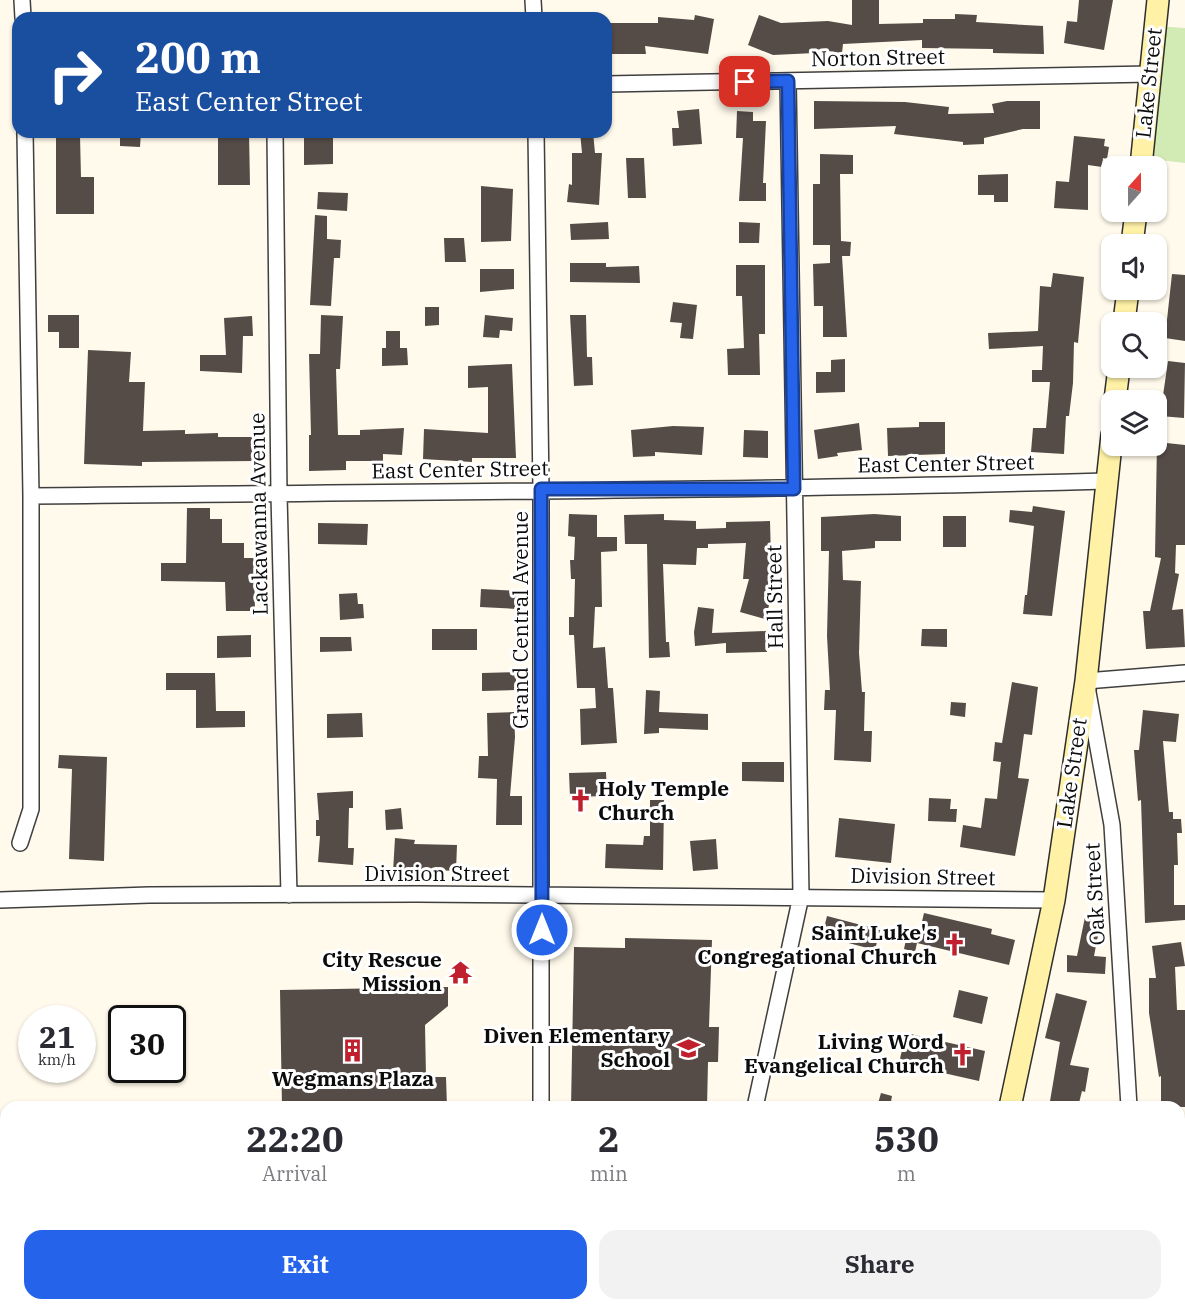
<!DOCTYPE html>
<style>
body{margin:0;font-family:"IBM Plex Serif",serif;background:#f2f2f3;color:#2b2b33;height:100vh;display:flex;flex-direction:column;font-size:22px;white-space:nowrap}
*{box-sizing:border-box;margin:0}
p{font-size:20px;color:#7c7c81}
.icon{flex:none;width:33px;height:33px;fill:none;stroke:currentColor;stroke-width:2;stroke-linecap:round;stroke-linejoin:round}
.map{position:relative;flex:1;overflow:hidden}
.sheet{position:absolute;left:0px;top:1101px;width:1185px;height:210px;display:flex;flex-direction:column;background:#fff;border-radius:18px 18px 0 0;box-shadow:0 2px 4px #0004}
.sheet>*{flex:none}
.hud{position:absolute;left:12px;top:12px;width:600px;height:126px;border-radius:18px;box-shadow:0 2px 4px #0004;background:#1a4fa0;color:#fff;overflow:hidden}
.needle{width:39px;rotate:21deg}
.fabs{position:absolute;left:1101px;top:156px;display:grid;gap:12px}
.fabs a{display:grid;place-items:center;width:66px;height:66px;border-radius:12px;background:#fff;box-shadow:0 2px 4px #0004;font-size:30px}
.speed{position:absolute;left:18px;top:1005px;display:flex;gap:12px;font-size:30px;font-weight:700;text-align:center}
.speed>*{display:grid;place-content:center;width:78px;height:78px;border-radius:50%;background:#fff;box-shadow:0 2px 4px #0004;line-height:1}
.speed small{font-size:15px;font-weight:400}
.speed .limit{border:3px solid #111;border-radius:9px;background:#fff;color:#111}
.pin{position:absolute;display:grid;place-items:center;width:51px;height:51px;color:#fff;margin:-26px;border-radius:12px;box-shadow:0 3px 9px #0006}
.me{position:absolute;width:66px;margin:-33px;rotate:0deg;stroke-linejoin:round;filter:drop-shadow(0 0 4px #0008)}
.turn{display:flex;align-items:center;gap:21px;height:126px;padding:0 24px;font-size:27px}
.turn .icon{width:78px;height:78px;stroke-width:2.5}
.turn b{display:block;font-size:42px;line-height:51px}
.eta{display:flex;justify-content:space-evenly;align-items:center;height:102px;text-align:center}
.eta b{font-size:36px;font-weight:800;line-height:42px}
.cta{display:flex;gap:12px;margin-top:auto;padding:12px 24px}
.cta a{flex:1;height:69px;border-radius:18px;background:#2563eb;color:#fff;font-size:24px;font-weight:800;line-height:69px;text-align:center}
.cta a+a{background:#f2f2f3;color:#2b2b33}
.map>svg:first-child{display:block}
.green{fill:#d2eab4}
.building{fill:#554c48}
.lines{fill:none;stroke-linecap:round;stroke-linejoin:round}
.minor-casing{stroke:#3f3f3f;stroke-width:18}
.secondary-casing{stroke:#2e2e2e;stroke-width:24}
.minor{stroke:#fff;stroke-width:15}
.secondary{stroke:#fff2a6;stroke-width:21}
.route-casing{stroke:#184099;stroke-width:15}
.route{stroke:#2563eb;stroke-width:10}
.labels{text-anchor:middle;stroke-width:6;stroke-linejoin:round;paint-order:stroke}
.street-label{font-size:21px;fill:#0c0c0c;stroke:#fff}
.poi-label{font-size:21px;font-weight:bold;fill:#0c0c0c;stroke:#fff;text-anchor:end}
</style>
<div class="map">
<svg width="1185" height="1311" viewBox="0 0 1185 1311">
<rect width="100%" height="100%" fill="#fffaeb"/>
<!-- green -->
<path class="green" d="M1155,26L1185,28V163L1142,158Z"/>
<!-- building -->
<path class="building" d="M852,0H879V24L923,23V19H955V14L977,15L976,22L1043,26L1044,54L993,53V49L922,48V40L843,44L842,53L815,49V53L773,55L748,45L759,15L781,23L828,21L852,25Z
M1079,0H1113L1104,50L1064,43L1067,21L1077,22Z
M695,15L714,19L708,54L645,46L646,54H606V23H658V17L694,20Z
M814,101L905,102L949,107L948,114L994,113L992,104L1007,101H1040V129H1023L984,138V144L963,145V142L894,134L896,126L814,129Z
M699,109L702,144L673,146L672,128H679L677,111Z
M737,111L753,112V121H766L763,183H766V201H739L743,138H736Z
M120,132H141L140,147L120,146Z
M224,132H249L250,185H218V136H224Z
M304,132H333V164L304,165Z
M580,132H593L595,153H602L599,205L567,202L569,184L572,185V153H582Z
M56,136H80L81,177H94V214H56Z
M1074,136L1105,139L1104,146L1109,147L1107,159L1103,158L1102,167L1088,165V210L1054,208L1056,181L1069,182Z
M820,154L853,155V174H840L841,241L851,242L850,256H842L847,337H823V306H814L813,264L830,263V245H813V184H820Z
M626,158H644L646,198H628Z
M1008,174V202H994V195H978V175Z
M481,186L513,189L511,241L481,242Z
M318,192L348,193L347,211L317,209Z
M315,215L327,216V239L341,240L340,258H334L331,306L310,305Z
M608,222L609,239L571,240L570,224Z
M739,222L760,223L759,243H739Z
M444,238H464L466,262H445Z
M570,263H606V267L639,266L640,283L570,282Z
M736,265H765V334H759L760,375H728L727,349L744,348L742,296H736Z
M480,269H514V289L480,292Z
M1053,273L1084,277L1078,343L1074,342L1073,383L1069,416H1066L1064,454L1031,452L1033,428H1046L1050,382H1032V370H1042L1043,346L989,349L988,333L1038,331L1040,286L1051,287Z
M1172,274L1185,275V341L1165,338Z
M673,302L697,305L693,339L680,338L682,323L670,322Z
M425,307H439V325L425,326Z
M48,315H79V348H59V332H48Z
M321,315L343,316L340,369H336L338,435H360V430L404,428L402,455L383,454V461H346V470L309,471V435H311L309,354H320Z
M485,315L513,318L512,331L500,330L499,338L483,337Z
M570,315H586L587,357H592L593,385L574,386Z
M252,316L253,336H243L242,373L200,371V355H226L224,318Z
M386,331H400V348H407L408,365L382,366V348H386Z
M88,350L131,352L129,382H145L143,431L185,430V434L218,433V437H255V461L142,462V466L84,464Z
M845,359V392L816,393V372H831V360Z
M1168,361L1185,363L1184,418L1160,416Z
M512,364L516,458H472V462L423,459L424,429L488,433V387L468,388V366Z
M919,422H945V454L888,456L887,428L919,427Z
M859,423L862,450L837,453L838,456L818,459L814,430Z
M673,426L704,427L702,455L655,452V456L633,457L631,430Z
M744,430L768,431V458L743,457Z
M1157,442L1185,445V545H1176L1175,573L1179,574L1172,610L1183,609L1185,647L1146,649L1143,611H1150L1161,558L1155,557Z
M1033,506L1065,511L1052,616L1023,614L1025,595H1027L1034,526L1009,522L1010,510L1032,512Z
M187,508H210V519H222V543H244V558H254L255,611H226L225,582L161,581V563H186Z
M569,514L597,515V537H617V551L601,552L602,607H595L593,648L605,647L608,688H613L617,743L581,745L580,709L596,708L595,688H577L574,635H569V617H574L575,579H571L570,560H574L575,537L568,536Z
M664,514V520L696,521V529L726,528V522L770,521L771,558H773L771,599L765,619L740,612L749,579H743L746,543L708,544V548H697L696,565L663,564L666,642H669L670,657L649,658L647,544H625L624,515Z
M874,514L901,516V541H875V548L842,551L843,580L861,581L859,653L862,692H865L864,731H872L871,762L834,760L836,710H824L825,690H830L827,636L829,551H821V517Z
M943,516H966V547H943Z
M318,523L368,524L367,545L318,544Z
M481,589L518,591L517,609L480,607Z
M357,593L358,604H363L364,618L340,620L339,594Z
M698,607L714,609L712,633L766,631L767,652L726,653V643L695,646L694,632Z
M432,629H477V650H432Z
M922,629H947V647L921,646Z
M251,635V657L217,658V636Z
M320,637H351L352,651L320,652Z
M516,672V690L482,691V673Z
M166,673H215L216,711H245V727L196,728V690H166Z
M1012,682L1038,687L1032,735L1024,734L1018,778L1029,779L1015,856L960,847L963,825L981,828L985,798L997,799L1001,762L993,761L995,742L1002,743Z
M646,690L660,691L659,712L708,714V730L659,728V733L644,734Z
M951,702L966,703L965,717L950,715Z
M1143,710L1179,714L1176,742L1163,741L1169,812H1173V819H1181L1182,833H1177L1178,865H1174V905H1185V920L1145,923L1141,800L1138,801L1134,750H1139Z
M514,712L515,737L510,796H522V825H496L497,779L478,778L479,756H488L487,713Z
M362,713L363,737L327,738V714Z
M59,755L107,757L104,861L69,859L72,769L58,768Z
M742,762H784V782L742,781Z
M606,772L607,796L570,797L569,773Z
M353,791V808H349L348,848H354L353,865L318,862L320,836H316V820H319L317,793Z
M929,798L951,799L950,809H957L956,822L928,821Z
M650,800H664L663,870L605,868L606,844L643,845L644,836H650Z
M401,808L403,829L386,830L385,810Z
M839,818L895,824L891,863L835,857Z
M395,838L415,840L414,844L457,845L456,871L413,869V873L393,872Z
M716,839L718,869L693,871L690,841Z
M924,913L992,929L991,934L1015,940L1009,965L917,943L915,952L904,949L908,930L919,934Z
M827,916L880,930L875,950L822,936Z
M1085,917L1101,920L1094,956L1106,957L1105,974L1067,972V955L1077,956Z
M625,938L712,940L709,1027H719L718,1062H708L707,1107H571L574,947L625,948Z
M1181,942L1185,966L1175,967L1177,1010H1185V1107H1161V1076L1159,1077L1149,1013V978H1156L1152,946Z
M448,987V1006L425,1025L426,1077H446L447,1107H282L280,990Z
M959,990L988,997L982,1024L953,1017Z
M1056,993L1087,1001L1070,1065L1089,1068L1085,1092L1082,1091L1078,1107H1049L1060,1042L1045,1038Z
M906,1033L985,1051L979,1081L899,1063Z
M881,1093L892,1096L890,1107H877Z"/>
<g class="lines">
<defs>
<path id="minor" d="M22,0L23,18
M533,0L534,18
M606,84L1150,74
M275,132L279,495L289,895
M536,132L541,489V1107
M31,496C390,492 748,491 1106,481
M20,843L31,809V496L25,132
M0,900L149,895L418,894L1054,900
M755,1107L801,896L788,81
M1129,1107L1112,825L1086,681L1185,673
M1142,1305L1143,1311
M371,1311V1305
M540,1311V1305
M711,1311L712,1305"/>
<path id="secondary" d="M1141,166L1158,0
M1132,244L1136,212
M1124,322L1128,290
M1115,400L1119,368
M1010,1107L1054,900L1086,681L1112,435
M966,1311L967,1305"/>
</defs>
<!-- minor casing -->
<use href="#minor" class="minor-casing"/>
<!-- secondary casing -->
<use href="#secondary" class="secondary-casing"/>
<!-- minor -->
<use href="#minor" class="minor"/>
<!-- secondary -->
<use href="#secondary" class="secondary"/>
</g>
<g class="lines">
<defs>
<path id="route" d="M542,930L541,489H794L788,81L745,82"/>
</defs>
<!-- route casing -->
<use href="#route" class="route-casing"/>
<!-- route -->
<use href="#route" class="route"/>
</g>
<!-- icons -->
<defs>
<symbol id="church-bare" viewBox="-9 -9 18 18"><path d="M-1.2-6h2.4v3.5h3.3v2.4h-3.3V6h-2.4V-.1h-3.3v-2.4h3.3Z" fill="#c0202e" stroke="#fff" stroke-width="2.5" paint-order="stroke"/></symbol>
<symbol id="temple-bare" viewBox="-9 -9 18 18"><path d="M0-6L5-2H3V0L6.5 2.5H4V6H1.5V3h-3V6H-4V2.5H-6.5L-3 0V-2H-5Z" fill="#c0202e" stroke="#fff" stroke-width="2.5" paint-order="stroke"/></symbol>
<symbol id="school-bare" viewBox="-9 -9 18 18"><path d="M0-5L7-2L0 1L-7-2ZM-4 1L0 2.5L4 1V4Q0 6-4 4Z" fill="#c0202e" stroke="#fff" stroke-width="2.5" paint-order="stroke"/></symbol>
<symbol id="building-bare" viewBox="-9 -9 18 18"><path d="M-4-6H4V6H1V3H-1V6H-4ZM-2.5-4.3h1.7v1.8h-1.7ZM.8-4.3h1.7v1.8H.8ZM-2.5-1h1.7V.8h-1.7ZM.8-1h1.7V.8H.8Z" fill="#c0202e" stroke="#fff" stroke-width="2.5" paint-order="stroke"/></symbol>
</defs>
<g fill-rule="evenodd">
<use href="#church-bare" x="564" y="784" width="33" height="33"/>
<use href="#church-bare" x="938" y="928" width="33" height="33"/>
<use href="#temple-bare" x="444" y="956" width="33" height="33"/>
<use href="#school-bare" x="672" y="1032" width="33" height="33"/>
<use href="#building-bare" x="336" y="1034" width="33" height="33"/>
<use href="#church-bare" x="946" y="1038" width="33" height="33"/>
</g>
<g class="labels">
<!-- street labels -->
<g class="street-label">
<text transform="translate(878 58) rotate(-1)" y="7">Norton Street</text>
<text transform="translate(1149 83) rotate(-84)" y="7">Lake Street</text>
<text transform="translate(946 464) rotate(-1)" y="7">East Center Street</text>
<text transform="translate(460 470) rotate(-1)" y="7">East Center Street</text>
<text transform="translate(259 514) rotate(-91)" y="7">Lackawanna Avenue</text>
<text transform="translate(775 597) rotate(-91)" y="7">Hall Street</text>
<text transform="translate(521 620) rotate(-90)" y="7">Grand Central Avenue</text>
<text transform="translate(1072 773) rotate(-82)" y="7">Lake Street</text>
<text x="437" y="881">Division Street</text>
<text transform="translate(923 877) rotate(1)" y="7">Division Street</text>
<text transform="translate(1095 894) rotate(-93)" y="7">Oak Street</text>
</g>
<!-- poi labels -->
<g class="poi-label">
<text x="598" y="796" text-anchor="start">Holy Temple<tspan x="598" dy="24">Church</tspan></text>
<text x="937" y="940">Saint Luke's<tspan x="937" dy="24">Congregational Church</tspan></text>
<text x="442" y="967">City Rescue<tspan x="442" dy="24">Mission</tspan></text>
<text x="670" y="1043">Diven Elementary<tspan x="670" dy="24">School</tspan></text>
<text x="944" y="1049">Living Word<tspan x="944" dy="24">Evangelical Church</tspan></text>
<text x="353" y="1086" text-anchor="middle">Wegmans Plaza</text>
</g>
</g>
</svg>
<div class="fabs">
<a><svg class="needle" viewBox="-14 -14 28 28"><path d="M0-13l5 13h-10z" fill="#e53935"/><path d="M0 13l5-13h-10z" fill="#7c7c81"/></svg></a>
<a><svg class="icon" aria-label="sound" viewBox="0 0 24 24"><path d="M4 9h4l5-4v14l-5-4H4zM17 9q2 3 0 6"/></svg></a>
<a><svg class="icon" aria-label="search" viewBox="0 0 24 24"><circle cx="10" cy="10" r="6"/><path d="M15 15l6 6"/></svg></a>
<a><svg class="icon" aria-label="layers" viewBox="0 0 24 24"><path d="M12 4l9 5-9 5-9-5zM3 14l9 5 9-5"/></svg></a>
</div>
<div class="speed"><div>21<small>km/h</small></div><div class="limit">30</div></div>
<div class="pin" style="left:745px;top:82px;background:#d93025"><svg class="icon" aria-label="arrive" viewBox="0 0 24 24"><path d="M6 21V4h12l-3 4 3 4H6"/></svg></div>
<svg class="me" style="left:542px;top:930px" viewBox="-20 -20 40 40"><circle r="17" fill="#2563eb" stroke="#fff" stroke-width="3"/><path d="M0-11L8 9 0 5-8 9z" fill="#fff"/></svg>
<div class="hud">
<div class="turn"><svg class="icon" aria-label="right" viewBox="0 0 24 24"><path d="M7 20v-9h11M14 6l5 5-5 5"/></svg><div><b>200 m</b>East Center Street</div></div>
</div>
<section class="sheet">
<div class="eta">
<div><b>22:20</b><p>Arrival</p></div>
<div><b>2</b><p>min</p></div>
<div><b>530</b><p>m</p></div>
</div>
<div class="cta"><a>Exit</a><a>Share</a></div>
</section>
</div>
